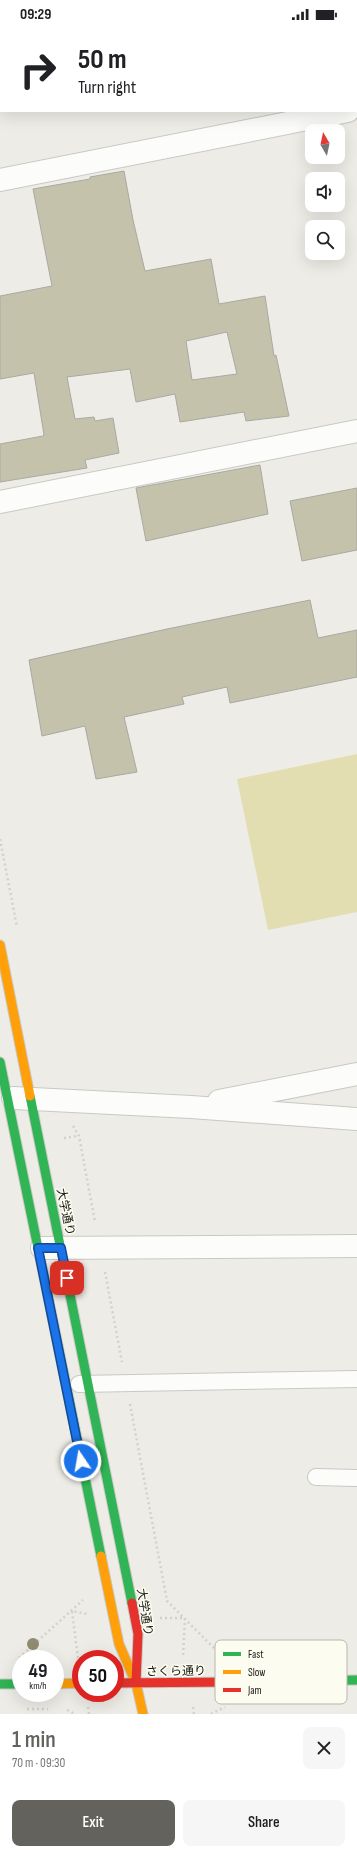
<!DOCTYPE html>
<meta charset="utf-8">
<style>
body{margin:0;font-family:"Sofia Sans Condensed","Noto Sans JP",sans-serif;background:#f6f6f6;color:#202124;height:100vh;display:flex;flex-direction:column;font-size:15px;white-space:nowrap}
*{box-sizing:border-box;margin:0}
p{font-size:13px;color:#757577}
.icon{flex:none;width:22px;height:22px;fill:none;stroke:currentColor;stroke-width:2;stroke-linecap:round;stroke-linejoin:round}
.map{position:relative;height:1686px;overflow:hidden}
.drawer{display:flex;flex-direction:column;background:#fff;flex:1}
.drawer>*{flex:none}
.top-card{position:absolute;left:0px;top:0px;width:357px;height:84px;box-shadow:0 4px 16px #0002;background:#fff;color:#202124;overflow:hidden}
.needle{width:26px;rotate:351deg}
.controls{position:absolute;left:305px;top:96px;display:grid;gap:8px}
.controls a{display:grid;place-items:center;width:40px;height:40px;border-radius:8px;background:#fff;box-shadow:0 4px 16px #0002;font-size:20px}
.speed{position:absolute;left:12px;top:1622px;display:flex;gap:8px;font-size:20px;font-weight:700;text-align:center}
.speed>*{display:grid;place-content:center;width:52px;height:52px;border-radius:50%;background:#fff;box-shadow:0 4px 16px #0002;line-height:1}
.speed small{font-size:10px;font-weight:400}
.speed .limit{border:6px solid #d22;background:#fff;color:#111}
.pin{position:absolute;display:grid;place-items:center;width:34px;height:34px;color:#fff;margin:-17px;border-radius:8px;box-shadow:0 2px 6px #0006}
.me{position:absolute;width:44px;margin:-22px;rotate:348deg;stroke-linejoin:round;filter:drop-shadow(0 0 3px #0008)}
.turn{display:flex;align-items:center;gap:14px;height:84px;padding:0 12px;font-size:18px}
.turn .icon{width:52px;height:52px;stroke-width:2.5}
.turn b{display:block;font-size:28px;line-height:34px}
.round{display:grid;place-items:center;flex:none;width:42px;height:42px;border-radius:8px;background:#f6f6f6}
.overview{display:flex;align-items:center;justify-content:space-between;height:68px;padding:0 12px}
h1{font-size:24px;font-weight:600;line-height:30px;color:#63625d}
.primary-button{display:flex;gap:8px;margin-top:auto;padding:8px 12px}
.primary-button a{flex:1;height:46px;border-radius:8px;background:#63625d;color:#fff;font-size:16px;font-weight:600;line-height:46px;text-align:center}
.primary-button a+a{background:#f6f6f6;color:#202124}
.status{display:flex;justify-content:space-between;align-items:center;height:28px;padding:0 20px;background:#fff;direction:ltr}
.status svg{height:11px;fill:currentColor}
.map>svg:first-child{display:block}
.green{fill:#e3deb2}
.building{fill:#c4c2ab;stroke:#a9a9a4;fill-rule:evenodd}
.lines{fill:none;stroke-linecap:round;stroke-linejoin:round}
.lane-casing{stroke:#c9c9c4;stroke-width:18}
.street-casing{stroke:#c9c9c4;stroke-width:24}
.fast-casing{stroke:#c9c9c4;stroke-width:11}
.slow-casing{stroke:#c9c9c4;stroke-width:11}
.jam-casing{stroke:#c9c9c4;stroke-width:11}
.path{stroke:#d2d1cf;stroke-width:2.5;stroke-dasharray:2 3;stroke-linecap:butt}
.lane{stroke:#fcfcfb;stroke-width:16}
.street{stroke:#fcfcfb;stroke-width:22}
.fast{stroke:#30b455;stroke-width:9}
.slow{stroke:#ff9f0a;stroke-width:9}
.jam{stroke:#e5322d;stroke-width:9}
.tree{fill:#8f8c70}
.route-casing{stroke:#114b97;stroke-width:10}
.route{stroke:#1a73e8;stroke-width:7}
.labels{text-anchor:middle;stroke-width:3;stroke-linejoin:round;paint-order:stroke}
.street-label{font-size:12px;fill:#181713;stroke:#fdfcf0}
.key{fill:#fdfcf0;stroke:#b8b7ae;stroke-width:1}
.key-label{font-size:11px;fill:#181713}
</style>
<div class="status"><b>09:29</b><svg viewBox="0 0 49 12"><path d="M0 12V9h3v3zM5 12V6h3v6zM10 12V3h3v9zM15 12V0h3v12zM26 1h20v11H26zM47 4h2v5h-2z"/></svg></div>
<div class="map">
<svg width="357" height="1686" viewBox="0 0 357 1686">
<rect width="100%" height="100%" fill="#edece6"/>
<!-- green -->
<path class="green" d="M357,726V884L268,902L237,751Z"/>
<!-- building -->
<path class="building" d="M124,143L133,192L145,243L211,231L219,276L265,268L274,328L276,327L289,388L246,393L244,384L180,394L175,366L136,374L130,341L67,349L75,391L94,389L95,393L113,390L119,425L85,432L87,440L0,454V416L43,408L44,407L34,345L0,351V268L52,258L33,161L90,151V149ZM227,304L237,346L192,352L186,313Z
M260,437L268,486L146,513L136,460Z
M357,460V522L302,533L290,473Z
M310,572L318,610L357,602V649L230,675L227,659L182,669L184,676L124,689L137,744L96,751L85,698L42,708L29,632L167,601Z"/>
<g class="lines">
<defs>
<path id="lane" d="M79,1356L357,1351
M316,1449L357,1450"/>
<path id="street" d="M0,152L348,83
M0,474L357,403
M13,1070L191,1079L357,1091
M219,1073L357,1046
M42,1220L357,1218"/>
<path id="fast" d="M0,1034L101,1528
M30,1068L132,1575
M233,1654L357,1652
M0,1656H21"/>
<path id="slow" d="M0,917L30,1068
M101,1528L119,1616L136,1655L143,1686
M55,1656L81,1655"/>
<path id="jam" d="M132,1575L138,1606L136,1655
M115,1655L233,1654"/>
</defs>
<!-- lane casing -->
<use href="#lane" class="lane-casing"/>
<!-- street casing -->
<use href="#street" class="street-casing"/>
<!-- fast casing -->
<use href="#fast" class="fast-casing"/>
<!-- slow casing -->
<use href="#slow" class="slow-casing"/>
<!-- jam casing -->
<use href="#jam" class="jam-casing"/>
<!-- path -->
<path class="path" d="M0,811L17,899
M73,1098L79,1108L95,1194
M64,1110L78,1108
M105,1244L122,1334
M130,1376L167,1573L223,1629
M160,1590H185L183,1629
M19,1630L83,1572
M78,1630L72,1583L87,1586
M88,1679L89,1686
M193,1679L194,1686
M27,1681H48
M67,1682L75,1686
M211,1686L225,1679"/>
<!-- lane -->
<use href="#lane" class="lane"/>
<!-- street -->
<use href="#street" class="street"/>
<!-- fast -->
<use href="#fast" class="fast"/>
<!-- slow -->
<use href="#slow" class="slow"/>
<!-- jam -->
<use href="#jam" class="jam"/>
</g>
<!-- trees -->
<circle class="tree" cx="33" cy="1616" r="6"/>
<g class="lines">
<defs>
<path id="route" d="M67,1250L61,1220H38L81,1433"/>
</defs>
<!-- route casing -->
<use href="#route" class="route-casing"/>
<!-- route -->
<use href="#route" class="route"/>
</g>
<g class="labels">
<!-- street labels -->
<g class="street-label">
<text transform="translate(66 1184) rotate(78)" y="4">大学通り</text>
<text transform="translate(145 1584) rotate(81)" y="4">大学通り</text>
<text transform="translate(176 1643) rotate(-1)" y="4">さくら通り</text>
</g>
</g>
<!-- legend -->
<rect x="215" y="1612" width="132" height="64" rx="6" class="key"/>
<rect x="223" y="1624" width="18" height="4" fill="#30b455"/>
<rect x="223" y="1642" width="18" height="4" fill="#ff9f0a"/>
<rect x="223" y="1660" width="18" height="4" fill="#e5322d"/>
<g class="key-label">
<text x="248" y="1630">Fast</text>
<text x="248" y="1648">Slow</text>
<text x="248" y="1666">Jam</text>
</g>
</svg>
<div class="controls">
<a><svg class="needle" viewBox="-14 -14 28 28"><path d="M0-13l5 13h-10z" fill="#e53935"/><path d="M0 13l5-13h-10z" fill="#757577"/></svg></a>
<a><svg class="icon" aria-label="sound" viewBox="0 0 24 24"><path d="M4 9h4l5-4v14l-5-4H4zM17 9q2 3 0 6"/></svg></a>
<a><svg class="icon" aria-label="search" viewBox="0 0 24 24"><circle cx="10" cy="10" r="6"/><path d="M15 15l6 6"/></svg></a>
</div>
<div class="speed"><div>49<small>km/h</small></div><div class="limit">50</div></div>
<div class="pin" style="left:67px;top:1250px;background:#d93025"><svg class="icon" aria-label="arrive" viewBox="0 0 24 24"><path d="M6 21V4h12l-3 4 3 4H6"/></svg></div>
<svg class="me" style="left:81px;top:1433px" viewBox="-20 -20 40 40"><circle r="17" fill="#1a73e8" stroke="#fff" stroke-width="3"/><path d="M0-11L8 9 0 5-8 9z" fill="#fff"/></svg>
<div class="top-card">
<div class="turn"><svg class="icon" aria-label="right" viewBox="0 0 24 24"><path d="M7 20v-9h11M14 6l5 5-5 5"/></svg><div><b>50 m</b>Turn right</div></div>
</div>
</div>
<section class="drawer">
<div class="overview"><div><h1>1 min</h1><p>70 m · 09:30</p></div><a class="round"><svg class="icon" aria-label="close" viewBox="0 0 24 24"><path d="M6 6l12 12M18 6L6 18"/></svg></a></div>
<div class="primary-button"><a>Exit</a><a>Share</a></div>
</section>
